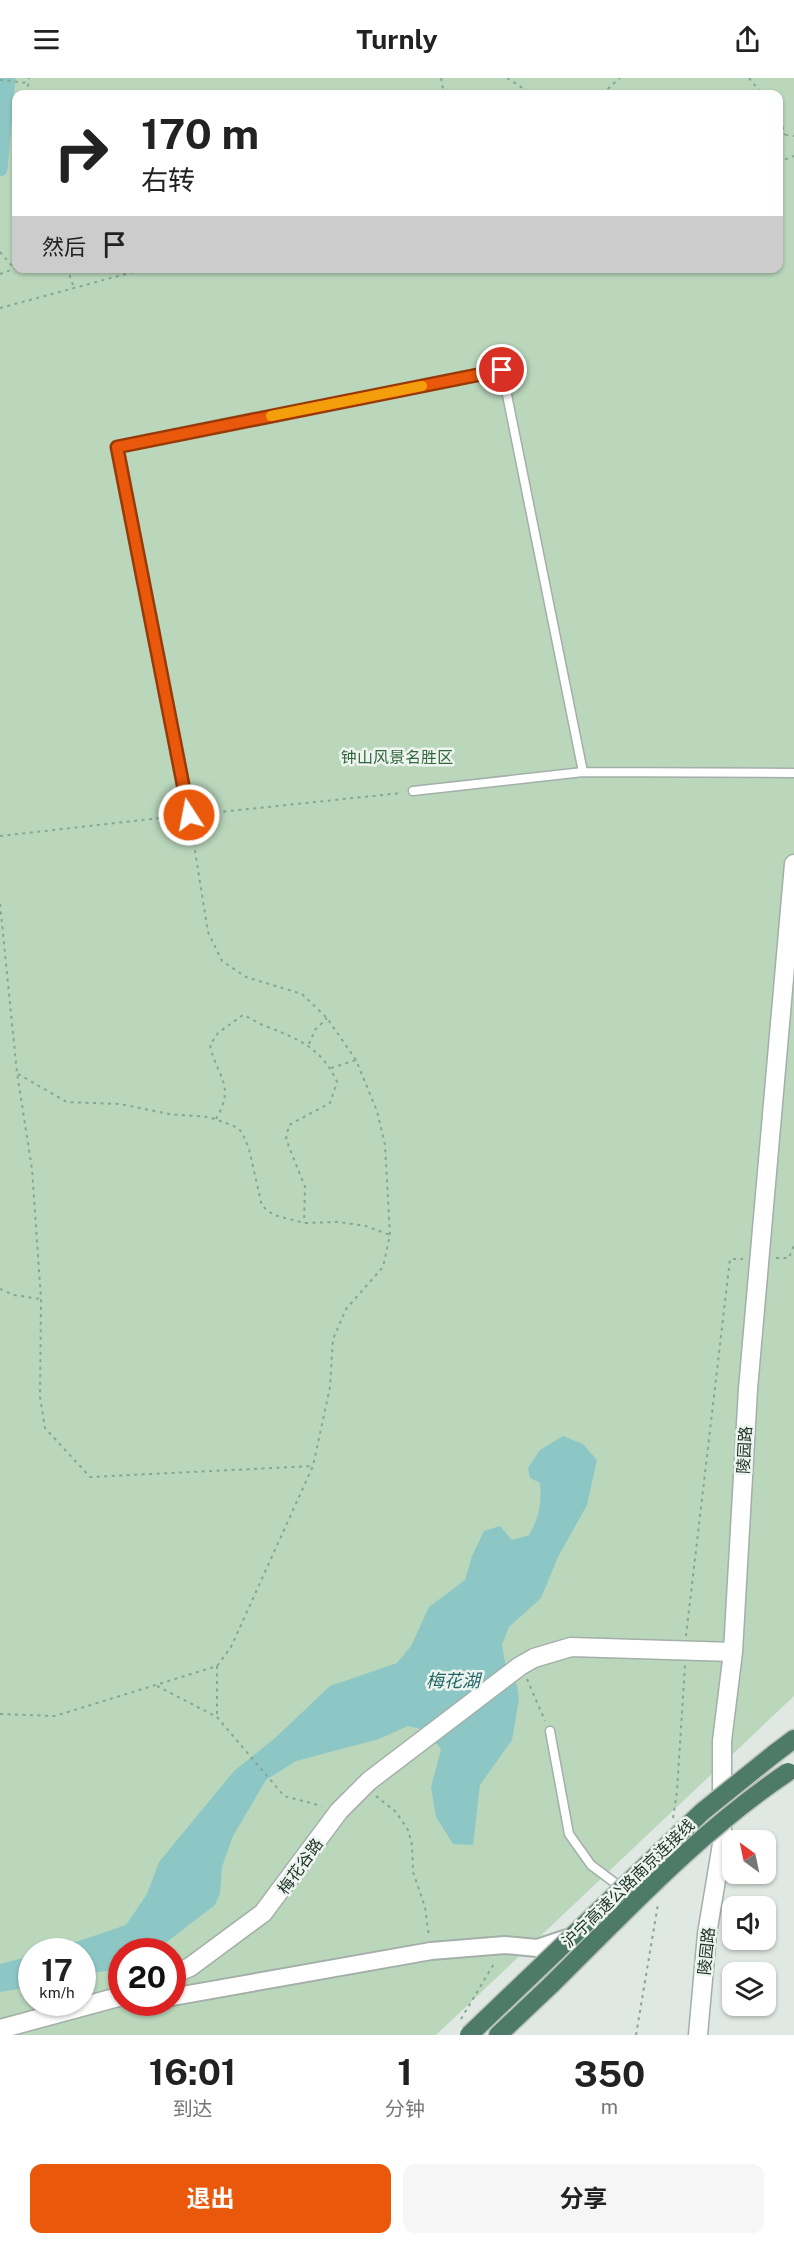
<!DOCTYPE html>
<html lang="zh">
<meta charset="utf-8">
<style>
body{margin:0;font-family:"Public Sans","Noto Sans SC",sans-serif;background:#f6f6f6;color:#222;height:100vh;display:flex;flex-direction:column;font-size:22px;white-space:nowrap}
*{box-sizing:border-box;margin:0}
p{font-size:20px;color:#767676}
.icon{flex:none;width:33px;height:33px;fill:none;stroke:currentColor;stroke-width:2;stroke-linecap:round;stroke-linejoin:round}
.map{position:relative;height:1957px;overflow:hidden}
.sheet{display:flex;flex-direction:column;background:#fff;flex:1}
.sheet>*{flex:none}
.hud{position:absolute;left:12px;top:12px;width:771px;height:183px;border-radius:12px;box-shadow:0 2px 4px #0004;background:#fff;color:#222;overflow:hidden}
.needle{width:39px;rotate:327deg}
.controls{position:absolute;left:722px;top:1752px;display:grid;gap:12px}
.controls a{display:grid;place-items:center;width:54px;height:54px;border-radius:12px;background:#fff;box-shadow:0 2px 4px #0004;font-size:30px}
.speed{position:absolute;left:18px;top:1860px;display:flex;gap:12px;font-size:30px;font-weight:700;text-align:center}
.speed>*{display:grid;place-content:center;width:78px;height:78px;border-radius:50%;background:#fff;box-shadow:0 2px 4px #0004;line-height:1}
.speed small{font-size:15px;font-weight:400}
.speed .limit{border:9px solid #d22;background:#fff;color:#111}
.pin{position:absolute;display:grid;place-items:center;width:51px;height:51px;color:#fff;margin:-26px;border:3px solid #fff;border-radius:50%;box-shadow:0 2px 6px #0007}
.me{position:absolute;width:66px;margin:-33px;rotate:349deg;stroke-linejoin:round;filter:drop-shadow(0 0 4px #0008)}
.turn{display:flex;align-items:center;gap:21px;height:126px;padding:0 30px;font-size:27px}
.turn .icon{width:78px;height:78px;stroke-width:2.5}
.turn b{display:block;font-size:42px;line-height:51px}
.then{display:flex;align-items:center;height:57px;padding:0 30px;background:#0003;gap:12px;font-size:22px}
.eta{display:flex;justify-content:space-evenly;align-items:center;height:102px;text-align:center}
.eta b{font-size:36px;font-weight:700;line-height:42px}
.action{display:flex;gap:12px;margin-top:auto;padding:12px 30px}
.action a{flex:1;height:69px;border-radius:12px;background:#ea580c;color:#fff;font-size:24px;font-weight:700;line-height:69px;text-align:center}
.action a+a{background:#f6f6f6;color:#222}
header{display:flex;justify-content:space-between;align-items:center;height:78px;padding:0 30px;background:#fff;font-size:27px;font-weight:700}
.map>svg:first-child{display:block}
.green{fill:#bad7bc;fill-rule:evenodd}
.water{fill:#8dc7c5}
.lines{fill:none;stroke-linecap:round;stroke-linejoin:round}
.canal{stroke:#8dc7c5;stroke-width:15}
.service-casing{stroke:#a3afa8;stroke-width:11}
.minor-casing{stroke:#a3afa8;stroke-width:20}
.tertiary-casing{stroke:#a3afa8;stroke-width:21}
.trunk-casing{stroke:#bdc2c0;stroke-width:21}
.path{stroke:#83a795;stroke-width:2;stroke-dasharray:3 4.5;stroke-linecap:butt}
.service{stroke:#fff;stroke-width:8}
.minor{stroke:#fff;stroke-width:16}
.tertiary{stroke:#fff;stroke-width:18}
.trunk{stroke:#4d7b68;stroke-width:18}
.trunk-bridge-casing{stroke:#bdc2c0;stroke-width:21;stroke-linecap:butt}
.trunk-bridge{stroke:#4d7b68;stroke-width:18}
.route-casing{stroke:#983908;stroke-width:15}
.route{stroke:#ea580c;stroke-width:10}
.slow{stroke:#f59e0b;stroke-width:10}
.labels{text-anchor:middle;stroke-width:5;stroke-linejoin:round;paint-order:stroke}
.park-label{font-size:16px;fill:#32673d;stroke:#eef5f0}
.street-label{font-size:16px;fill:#22352d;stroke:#eef5f0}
.water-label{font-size:18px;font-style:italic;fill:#246968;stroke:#eef5f0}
</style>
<header><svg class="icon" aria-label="menu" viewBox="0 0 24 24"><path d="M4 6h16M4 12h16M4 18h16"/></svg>Turnly<svg class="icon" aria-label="share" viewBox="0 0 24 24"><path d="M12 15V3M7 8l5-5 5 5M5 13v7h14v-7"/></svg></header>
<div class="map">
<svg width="794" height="1957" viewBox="0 0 794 1957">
<rect width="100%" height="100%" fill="#dfe8e2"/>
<!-- green -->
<path class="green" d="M0,0H794V1618L436,1957H0ZM16,16H778V190H16ZM32,1874H82V1924H32ZM122,1874H172V1924H122Z"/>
<!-- water -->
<path class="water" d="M563,1358L583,1366L597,1382L587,1427L558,1479L541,1520L509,1549L502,1567L506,1589L517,1607L519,1621L512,1662L480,1707L473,1767L453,1766L436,1739L431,1709L441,1671L425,1652L408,1648L379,1661L296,1683L266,1702L233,1758L222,1789L220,1815L215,1827L155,1873L122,1874L121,1891L83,1896L82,1874H46L126,1847L147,1816L159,1784L234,1693L274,1661L330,1608L397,1585L411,1568L429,1529L465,1502L472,1478L484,1453L500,1448L512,1462L529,1457C539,1440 542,1425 540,1405L530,1400L528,1390L540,1372Z
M31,1878V1909L0,1914V1886Z"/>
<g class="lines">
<!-- canal -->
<path class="canal" d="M0,91L8,0"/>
<defs>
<path id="service" d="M413,713L583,694L794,695
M189,737L117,369L502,292L583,694
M550,1653L569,1756L591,1787L623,1811"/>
<path id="minor" d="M172,1919L431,1873L505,1867L537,1870L570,1859"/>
<path id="tertiary" d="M172,1897L190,1889L263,1835L339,1733L369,1703L520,1588L534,1580L571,1569L733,1574
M0,1951L122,1918
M698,1957L707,1856L722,1766V1663L733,1574L748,1311L794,786"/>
<path id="trunk" d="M774,1676L794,1661
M498,1957L552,1906"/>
</defs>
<!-- service casing -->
<use href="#service" class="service-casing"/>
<!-- minor casing -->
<use href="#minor" class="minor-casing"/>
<!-- tertiary casing -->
<use href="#tertiary" class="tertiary-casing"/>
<!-- trunk casing -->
<use href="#trunk" class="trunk-casing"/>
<!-- path -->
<path class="path" d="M441,0L444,16
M507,0L532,16
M749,0L762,16
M0,2L28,5
M27,16L29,0
M602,16L620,0
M778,34L785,57
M778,56L794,58
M778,84L794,78
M0,174L14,190
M67,190L74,210
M15,191L16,163
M0,196L16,190
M0,230L148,190
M201,736L401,715
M0,758L178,738
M0,826L17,995L32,1091L41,1221L40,1319L45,1350L90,1399L313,1388
M309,966L315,952L327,940
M331,990L356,982
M18,996L67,1024L120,1026L169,1036L209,1039L234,1048L242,1054L249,1071L262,1128L274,1137L304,1145L338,1144L366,1148L390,1157
M216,1041C236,1006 217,1000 210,967L218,955L243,937C251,940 257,945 265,948C297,960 322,970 337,1004L330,1025L289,1047L286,1061L305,1109L304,1145
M776,1180H789L794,1167
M0,1211L14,1217L40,1221
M686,1558L730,1181H743
M217,1588V1639
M527,1601L545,1643
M157,1608L217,1639L284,1718L322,1728
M0,1636L55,1638L217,1588L231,1569L313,1388L330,1309L333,1261L346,1231L383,1189L390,1157L385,1067L377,1033L356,982L327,940L302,916L246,899L222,883L208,854L191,748
M376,1718L396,1734L408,1752L412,1767L413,1794L425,1829L429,1859
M673,1740L677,1713L685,1587
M130,1933L149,1924
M461,1941L495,1884
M636,1957L658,1826"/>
<!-- service -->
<use href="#service" class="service"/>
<!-- minor -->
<use href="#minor" class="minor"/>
<!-- tertiary -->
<use href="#tertiary" class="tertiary"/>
<!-- trunk -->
<use href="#trunk" class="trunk"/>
<defs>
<path id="trunk-bridge" d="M552,1906C627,1832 700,1753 788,1694
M469,1957L702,1734L774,1676"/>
</defs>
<!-- trunk-bridge casing -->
<use href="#trunk-bridge" class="trunk-bridge-casing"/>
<!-- trunk-bridge -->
<use href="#trunk-bridge" class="trunk-bridge"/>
</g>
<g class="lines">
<defs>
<path id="route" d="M189,737L117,369L502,292"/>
</defs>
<!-- route casing -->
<use href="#route" class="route-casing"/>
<!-- route -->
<use href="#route" class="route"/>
<!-- slow -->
<path class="slow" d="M271,338L422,308"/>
</g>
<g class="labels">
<!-- park labels -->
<g class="park-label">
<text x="397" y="685">钟山风景名胜区</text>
</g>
<!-- street labels -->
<g class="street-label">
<text transform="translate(744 1372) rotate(-87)" y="6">陵园路</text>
<text transform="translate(300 1788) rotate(-54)" y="6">梅花谷路</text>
<text transform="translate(628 1805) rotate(-44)" y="6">沪宁高速公路南京连接线</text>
<text transform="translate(706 1873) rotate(-84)" y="6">陵园路</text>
</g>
<!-- water labels -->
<g class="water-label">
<text x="453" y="1609">梅花湖</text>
</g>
</g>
</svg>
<div class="controls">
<a><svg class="needle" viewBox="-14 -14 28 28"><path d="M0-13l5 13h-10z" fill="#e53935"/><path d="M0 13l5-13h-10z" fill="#767676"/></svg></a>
<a><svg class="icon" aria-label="sound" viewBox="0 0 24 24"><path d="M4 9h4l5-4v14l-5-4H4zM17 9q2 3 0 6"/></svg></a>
<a><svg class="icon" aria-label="layers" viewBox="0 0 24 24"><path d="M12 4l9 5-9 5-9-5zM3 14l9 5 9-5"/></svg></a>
</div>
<div class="speed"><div>17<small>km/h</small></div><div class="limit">20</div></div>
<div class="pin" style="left:502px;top:292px;background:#d93025"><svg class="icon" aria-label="arrive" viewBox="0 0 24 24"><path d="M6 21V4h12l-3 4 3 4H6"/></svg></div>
<svg class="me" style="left:189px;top:737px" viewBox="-20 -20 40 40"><circle r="17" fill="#ea580c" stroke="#fff" stroke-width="3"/><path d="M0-11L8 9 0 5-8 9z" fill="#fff"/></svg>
<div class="hud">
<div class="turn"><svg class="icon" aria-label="right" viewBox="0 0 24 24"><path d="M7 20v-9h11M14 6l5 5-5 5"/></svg><div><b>170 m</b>右转</div></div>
<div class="then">然后<svg class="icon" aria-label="arrive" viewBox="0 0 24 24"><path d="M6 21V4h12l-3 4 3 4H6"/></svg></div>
</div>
</div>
<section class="sheet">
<div class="eta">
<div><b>16:01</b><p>到达</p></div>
<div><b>1</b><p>分钟</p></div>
<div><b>350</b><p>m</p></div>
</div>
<div class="action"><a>退出</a><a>分享</a></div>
</section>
